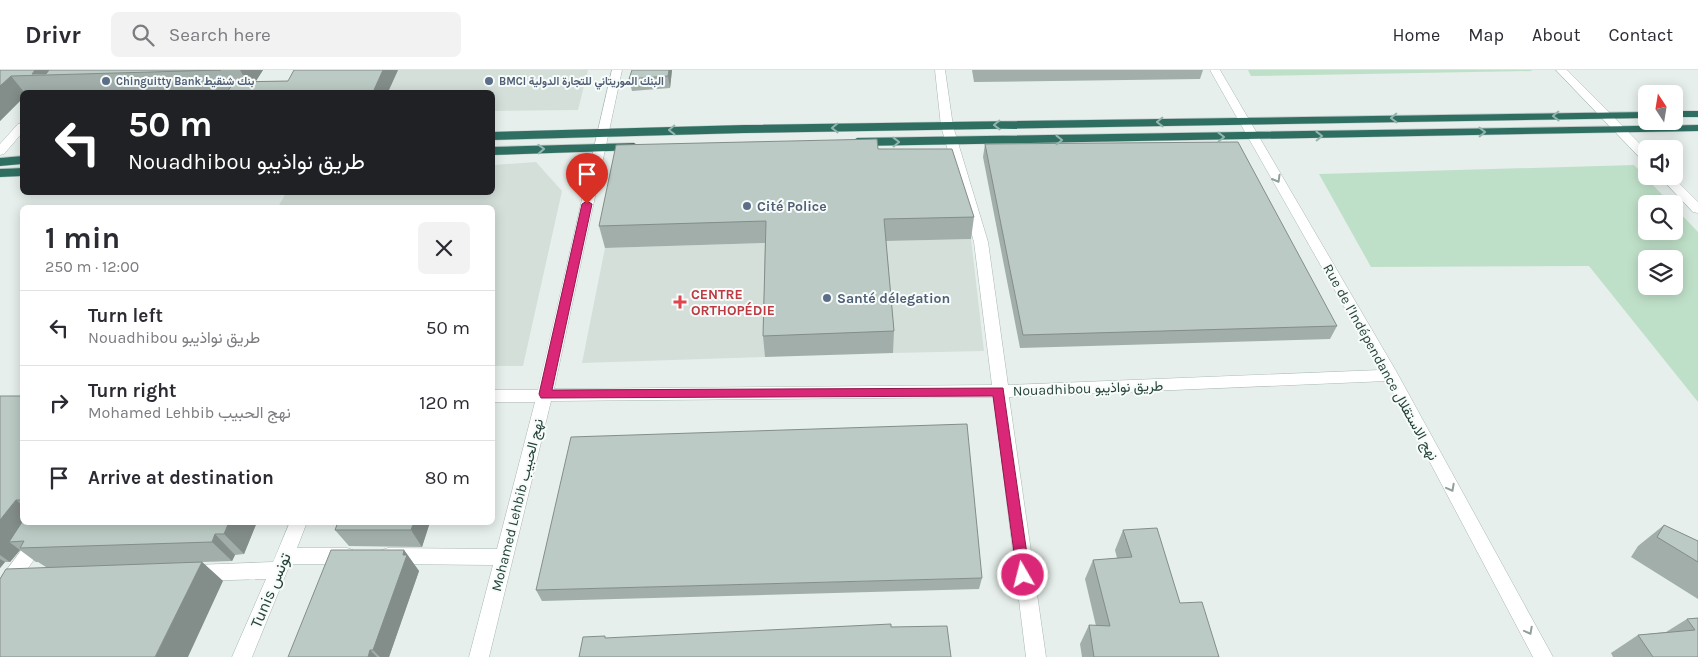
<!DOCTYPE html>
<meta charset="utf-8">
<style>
body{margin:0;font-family:Karla,Vazirmatn,sans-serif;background:#f2f2f3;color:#2b2b33;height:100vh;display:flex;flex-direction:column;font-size:19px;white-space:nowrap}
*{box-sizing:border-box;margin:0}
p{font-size:16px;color:#7c7c81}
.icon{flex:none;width:28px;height:28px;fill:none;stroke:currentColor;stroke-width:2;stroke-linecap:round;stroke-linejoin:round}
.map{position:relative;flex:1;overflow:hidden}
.panel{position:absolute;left:20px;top:135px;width:475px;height:320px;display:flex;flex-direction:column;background:#fff;border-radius:8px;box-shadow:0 2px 12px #0003}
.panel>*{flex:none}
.hud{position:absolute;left:20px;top:20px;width:475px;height:105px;border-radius:8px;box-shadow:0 2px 12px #0003;background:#202124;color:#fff;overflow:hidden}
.needle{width:32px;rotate:348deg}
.fabs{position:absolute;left:1638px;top:15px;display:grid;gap:10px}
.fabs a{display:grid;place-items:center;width:45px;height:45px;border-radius:8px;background:#fff;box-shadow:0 2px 12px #0003;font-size:25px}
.pin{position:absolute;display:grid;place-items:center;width:42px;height:42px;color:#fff;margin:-51px -21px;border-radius:50% 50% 50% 0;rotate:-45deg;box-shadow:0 0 5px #0007}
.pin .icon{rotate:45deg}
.me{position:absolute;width:55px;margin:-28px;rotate:352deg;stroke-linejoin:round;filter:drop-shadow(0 0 4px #0008)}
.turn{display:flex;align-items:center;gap:18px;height:105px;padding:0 25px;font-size:22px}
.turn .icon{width:65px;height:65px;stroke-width:2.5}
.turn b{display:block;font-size:35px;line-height:42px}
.round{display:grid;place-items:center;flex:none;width:52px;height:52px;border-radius:8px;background:#f2f2f3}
.overview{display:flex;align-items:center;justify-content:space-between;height:85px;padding:0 25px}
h1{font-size:30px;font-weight:700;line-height:38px}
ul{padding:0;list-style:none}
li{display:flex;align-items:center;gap:15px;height:75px;padding:0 25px;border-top:1px solid #e1e1e2}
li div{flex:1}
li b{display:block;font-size:19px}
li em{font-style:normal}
header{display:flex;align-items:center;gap:30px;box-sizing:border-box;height:70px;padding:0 25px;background:#fff;border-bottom:1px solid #e1e1e2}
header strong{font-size:24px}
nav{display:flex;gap:28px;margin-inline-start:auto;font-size:18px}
.search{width:350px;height:45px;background:#f2f2f3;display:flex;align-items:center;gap:12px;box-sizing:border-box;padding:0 18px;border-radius:8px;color:#7c7c81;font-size:19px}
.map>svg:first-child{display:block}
.built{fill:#d4dfda}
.green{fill:#bfe0c8;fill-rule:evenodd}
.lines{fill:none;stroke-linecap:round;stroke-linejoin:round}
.minor-casing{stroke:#a8b8b2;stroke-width:1}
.highway-casing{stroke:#c2cac8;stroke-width:1}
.minor{fill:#fff;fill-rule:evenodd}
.highway{fill:#2f6f62;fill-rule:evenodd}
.wall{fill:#a1aea9}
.shaded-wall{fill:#838d89}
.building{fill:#bbcac4;stroke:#838d89}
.oneway{stroke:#93b5ae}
.oneway2{stroke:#92a09c}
.route{fill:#db2777;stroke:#8e194d}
.service-dot{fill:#5c6f8a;stroke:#f7fbf9;stroke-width:2}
.health-dot{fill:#e0444e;stroke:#f7fbf9;stroke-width:2}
.labels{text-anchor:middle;stroke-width:4;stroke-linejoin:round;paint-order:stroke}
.far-service-label{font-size:11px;font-weight:bold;fill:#4e5e75;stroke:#f7fbf9;text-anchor:start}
.service-label{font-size:14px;font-weight:bold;fill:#4e5e75;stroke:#f7fbf9;text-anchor:start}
.health-label{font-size:14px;font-weight:bold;fill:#be3a42;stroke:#f7fbf9;text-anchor:start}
.street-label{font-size:14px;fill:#24423a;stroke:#f7fbf9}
.near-street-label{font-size:16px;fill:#24423a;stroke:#f7fbf9}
</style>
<header>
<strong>Drivr</strong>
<div class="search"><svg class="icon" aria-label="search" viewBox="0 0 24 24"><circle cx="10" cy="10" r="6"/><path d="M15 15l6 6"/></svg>Search here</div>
<nav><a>Home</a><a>Map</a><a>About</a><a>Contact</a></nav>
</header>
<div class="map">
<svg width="1698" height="587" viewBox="0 0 1698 587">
<rect width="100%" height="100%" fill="#e6efeb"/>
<!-- built -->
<path class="built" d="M398,0H588L578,40L493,41L492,22H388Z
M536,92L562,121L523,296H493L492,138L278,137L286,123L492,122L493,95Z
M971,169L984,281L893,283L883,171Z
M768,173L765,287L582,293L605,178Z"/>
<!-- green -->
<path class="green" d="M1248,0H1531L1532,1L1251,6Z
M1634,95L1671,134H1646V161H1674V137L1698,162V332L1589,196L1371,197L1319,104ZM1646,189H1674V216H1646Z"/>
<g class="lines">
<defs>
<path id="minor" d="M612,0H622L554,319L992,315L974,172L941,56L935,0H945L953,56L988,172L1008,315L1380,300L1210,0H1220L1396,301L1553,587H1533L1387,311L1009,327L1046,587H1026L994,327L551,331L489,587H469L493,495L388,494L382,492L379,486L382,480L388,478L497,479L535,332H492V320H538Z
M1556,0H1567L1646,80V91L1642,90Z
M22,53V63L4,84L0,85V74L18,54Z
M1659,106H1672L1698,132V143L1693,142Z
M42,452H60L6,530L0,532V509Z
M290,452H307L297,478H347L353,480L356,486L353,492L347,494H290L252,587H232L266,509L194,511L188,509L185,503L188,497L194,495L273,492Z"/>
<path id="highway" d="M1674,41H1698V47H1674Z
M1646,42V48L744,63L492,70V62L744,55Z
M1698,55V61L857,76L851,72L857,68Z
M634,73L640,77L638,80L492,85V77Z
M22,86V94L0,96V88Z
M22,98V106L0,107V99Z"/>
</defs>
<!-- minor casing -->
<use href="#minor" class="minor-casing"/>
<!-- highway casing -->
<use href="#highway" class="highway-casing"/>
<!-- minor -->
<use href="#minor" class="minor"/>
<!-- highway -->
<use href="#highway" class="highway"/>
</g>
<!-- wall -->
<path class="wall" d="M0,0H263L255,12L288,11L398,0L388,22H227L229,20L134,22H22V29L0,51Z
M672,0L670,18L632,21L629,9Z
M972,0H1203L1200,9L974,12Z
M985,74L1337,256L1330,269L1020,278L983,87Z
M878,79L974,147L971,169L886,171L894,261L893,283L765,287L763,266L765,173L605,178L599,156Z
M0,326H22V452H257L244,484L235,485L232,491L202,492L223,511L46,497L38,492H36L20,480L10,492H5L0,498Z
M430,452L422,477L349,476L335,460Z
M1664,455L1698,471V529L1631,487L1638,476Z
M1123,460L1180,533L1219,587H1082L1080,574L1089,555L1096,556L1085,509L1093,490L1117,488L1115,480Z
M404,480L419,501L389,587H288Z
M982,508L979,519L542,531L536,520Z
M1698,548V587H1613L1611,583L1638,565L1666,562L1687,549Z"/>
<!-- shaded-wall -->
<path class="shaded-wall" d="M35,0H66L62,5L32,4Z
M240,0H263L251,19Z
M383,0H398L388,22H373Z
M669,0H672L670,18L668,6Z
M11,6L24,22H22V29L0,51V16Z
M16,430L22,435L24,471L9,472L20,480L10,492L0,485V450Z
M229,452H257L244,484L224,464Z
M414,452H430L422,477L411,460Z
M215,464L235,485L232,491L212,472Z
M404,480L419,501L389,587H380L373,580Z
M0,489L5,492L0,498Z
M202,492L223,511L188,587H155Z
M370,580L377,587H368Z"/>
<!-- building -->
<path class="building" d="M0,0H35L32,4H46L49,0H221L11,6L0,16Z
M294,0H383L373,22H227L234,12L288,11Z
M632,0H669L668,6L629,9Z
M877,69L878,79H952L974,147L884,149L894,261L763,266L766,151L599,156L616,75Z
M1238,72L1337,256L1023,265L985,74Z
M0,326H22V430H16L0,450Z
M967,354L982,508L536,520L571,367Z
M22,452H229L224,464H215L212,472L20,478L24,471L9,472Z
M338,452H414L411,460H335Z
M1664,455L1698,471V492L1657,467Z
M1157,458L1180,533L1202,532L1219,587H1094L1089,555L1110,556L1093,490L1132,487L1123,460Z
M331,480H404L403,485H407L373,580H370L368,587H288Z
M202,492L155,587H0V509L6,499Z
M1698,548V587H1653L1638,565L1695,560L1687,549Z
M891,554V557L947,556L951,587H579L583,567L605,566V568Z"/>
<!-- one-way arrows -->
<defs><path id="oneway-chevron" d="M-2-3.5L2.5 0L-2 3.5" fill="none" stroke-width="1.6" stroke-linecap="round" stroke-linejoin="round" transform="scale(1.25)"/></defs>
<g class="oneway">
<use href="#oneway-chevron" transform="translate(1556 46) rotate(179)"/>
<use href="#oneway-chevron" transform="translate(1394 48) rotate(179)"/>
<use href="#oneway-chevron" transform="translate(1160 52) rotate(179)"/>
<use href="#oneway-chevron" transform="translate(997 55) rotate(179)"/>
<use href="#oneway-chevron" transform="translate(835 58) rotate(179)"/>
<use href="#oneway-chevron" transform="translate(672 60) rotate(179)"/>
<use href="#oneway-chevron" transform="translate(1482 62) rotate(-1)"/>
<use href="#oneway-chevron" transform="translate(1319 66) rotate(-1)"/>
<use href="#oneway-chevron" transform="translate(1221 67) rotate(-1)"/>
<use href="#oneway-chevron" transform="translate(1059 70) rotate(-1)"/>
<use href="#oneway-chevron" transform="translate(896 72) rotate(-1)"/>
<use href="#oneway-chevron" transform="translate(541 79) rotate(-2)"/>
</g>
<g class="oneway2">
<use href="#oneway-chevron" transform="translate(1277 109) rotate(60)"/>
<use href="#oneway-chevron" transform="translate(1451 418) rotate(62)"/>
<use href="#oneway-chevron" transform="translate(1529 561) rotate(62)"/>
</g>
<!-- route -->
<path class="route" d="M587,131L592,134L552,320L1003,318L1030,505L1028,509L1023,511L1019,509L1017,505L993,326L541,328L539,324L582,134Z"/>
<!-- markers -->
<g class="service-dot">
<circle cx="106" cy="11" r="5"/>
<circle cx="489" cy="11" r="5"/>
<circle cx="747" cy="136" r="5"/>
<circle cx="827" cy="228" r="5"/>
</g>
<path class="health-dot" d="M677.5 224.5h5v5h5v5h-5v5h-5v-5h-5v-5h5z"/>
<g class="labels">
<!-- far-service labels -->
<g class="far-service-label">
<text x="116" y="15">Chinguitty Bank بنك شنقيط</text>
<text x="499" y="15">BMCI البنك الموريتاني للتجارة الدولية</text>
</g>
<!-- service labels -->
<g class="service-label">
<text x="757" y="141">Cité Police</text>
<text x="837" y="233">Santé délegation</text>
</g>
<!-- health labels -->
<g class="health-label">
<text x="691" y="229">CENTRE<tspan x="691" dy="16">ORTHOPÉDIE</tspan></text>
</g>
<!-- street labels -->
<g class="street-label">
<text transform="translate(1381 292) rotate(61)" y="5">Rue de l'Indépendance نهج الاستقلال</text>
<text transform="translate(1088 318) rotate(-2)" y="5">Nouadhibou طريق نواذيبو</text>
<text transform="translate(517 435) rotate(-76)" y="5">Mohamed Lehbib نهج الحبيب</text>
</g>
<!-- near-street labels -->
<g class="near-street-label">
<text transform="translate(270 520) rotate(-67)" y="6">Tunis تونس</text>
</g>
</g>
</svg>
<div class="fabs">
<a><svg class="needle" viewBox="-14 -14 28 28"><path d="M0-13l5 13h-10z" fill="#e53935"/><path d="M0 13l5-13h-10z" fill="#7c7c81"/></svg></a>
<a><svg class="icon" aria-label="sound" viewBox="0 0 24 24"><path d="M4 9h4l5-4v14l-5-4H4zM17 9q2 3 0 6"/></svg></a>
<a><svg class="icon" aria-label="search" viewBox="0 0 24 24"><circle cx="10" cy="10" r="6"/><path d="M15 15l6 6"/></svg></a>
<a><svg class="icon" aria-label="layers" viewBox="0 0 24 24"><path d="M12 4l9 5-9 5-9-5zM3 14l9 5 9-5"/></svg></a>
</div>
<div class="pin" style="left:587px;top:134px;background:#d93025"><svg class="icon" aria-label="arrive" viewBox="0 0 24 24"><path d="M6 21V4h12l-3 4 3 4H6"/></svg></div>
<svg class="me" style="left:1023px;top:505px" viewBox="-20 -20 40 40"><circle r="17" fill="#db2777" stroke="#fff" stroke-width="3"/><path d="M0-11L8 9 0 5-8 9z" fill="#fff"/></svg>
<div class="hud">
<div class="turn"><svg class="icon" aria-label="left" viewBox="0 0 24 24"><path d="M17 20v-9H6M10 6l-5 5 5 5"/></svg><div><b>50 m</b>Nouadhibou طريق نواذيبو</div></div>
</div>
<section class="panel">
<div class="overview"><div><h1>1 min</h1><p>250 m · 12:00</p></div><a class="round"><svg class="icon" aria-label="close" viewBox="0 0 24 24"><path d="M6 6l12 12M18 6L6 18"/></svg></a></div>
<ul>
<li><svg class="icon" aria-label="left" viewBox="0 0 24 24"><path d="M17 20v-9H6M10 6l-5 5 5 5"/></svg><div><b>Turn left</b><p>Nouadhibou طريق نواذيبو</p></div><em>50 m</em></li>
<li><svg class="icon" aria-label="right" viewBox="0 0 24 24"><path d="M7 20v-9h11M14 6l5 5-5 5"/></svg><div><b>Turn right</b><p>Mohamed Lehbib نهج الحبيب</p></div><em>120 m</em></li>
<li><svg class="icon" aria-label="arrive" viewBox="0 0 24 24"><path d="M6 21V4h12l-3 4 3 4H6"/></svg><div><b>Arrive at destination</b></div><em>80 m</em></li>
</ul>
</section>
</div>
